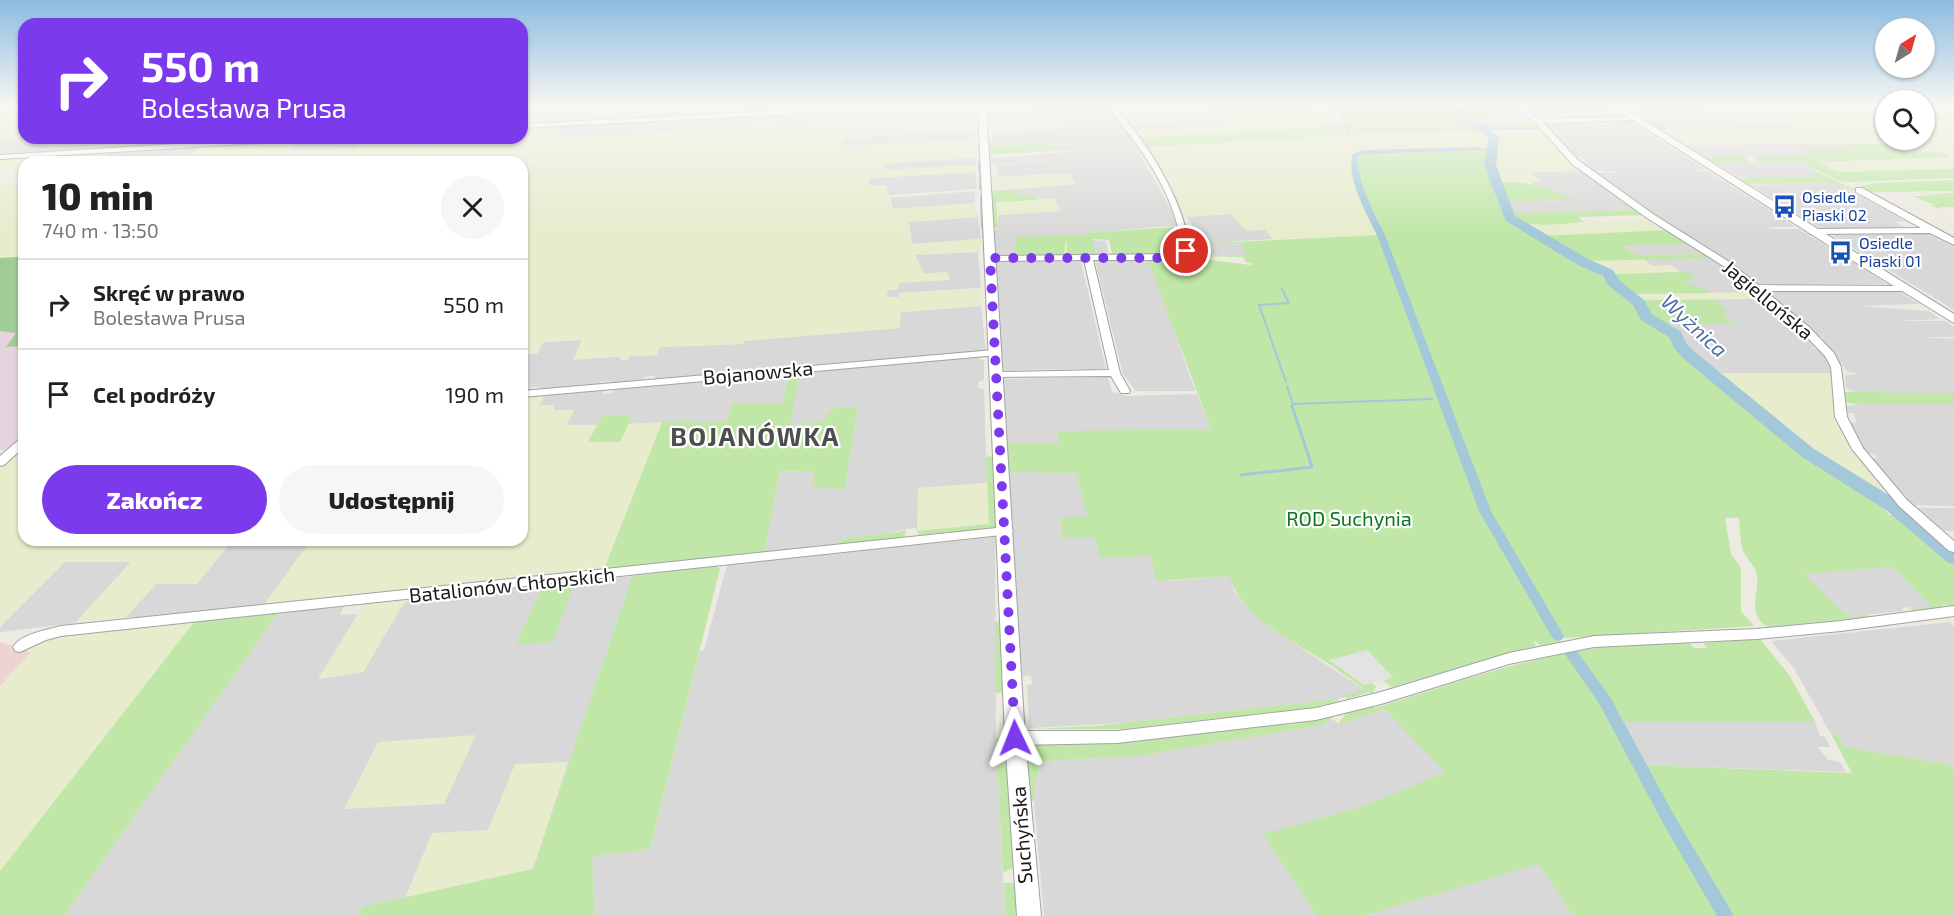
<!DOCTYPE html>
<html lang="pl">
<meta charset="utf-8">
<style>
body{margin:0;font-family:"Exo 2",sans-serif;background:#f6f6f6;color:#222;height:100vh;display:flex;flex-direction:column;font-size:22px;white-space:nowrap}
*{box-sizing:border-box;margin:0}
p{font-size:20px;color:#767676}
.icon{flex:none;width:33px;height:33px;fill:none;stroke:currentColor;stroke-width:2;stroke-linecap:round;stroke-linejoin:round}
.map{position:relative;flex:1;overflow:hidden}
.sheet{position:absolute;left:18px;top:156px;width:510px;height:390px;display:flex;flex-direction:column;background:#fff;border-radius:18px;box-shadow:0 2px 4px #0004}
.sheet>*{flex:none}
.top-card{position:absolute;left:18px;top:18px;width:510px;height:126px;border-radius:18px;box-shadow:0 2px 4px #0004;background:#7c3aed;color:#fff;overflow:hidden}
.needle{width:39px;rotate:37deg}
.tools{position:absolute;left:1875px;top:18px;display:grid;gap:12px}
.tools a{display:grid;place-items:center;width:60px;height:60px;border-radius:50%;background:#fff;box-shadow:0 2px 4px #0004;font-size:30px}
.pin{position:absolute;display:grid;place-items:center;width:51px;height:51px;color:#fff;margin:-26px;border:3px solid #fff;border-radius:50%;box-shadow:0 2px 6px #0007}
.me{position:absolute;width:66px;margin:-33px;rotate:358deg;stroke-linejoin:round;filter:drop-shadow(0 0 4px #0008)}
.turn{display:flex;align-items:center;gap:21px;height:126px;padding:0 24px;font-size:27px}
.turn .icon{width:78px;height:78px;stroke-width:2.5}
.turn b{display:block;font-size:42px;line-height:51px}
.round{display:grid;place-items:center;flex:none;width:63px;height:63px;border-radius:32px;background:#f6f6f6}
.headline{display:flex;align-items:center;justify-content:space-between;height:102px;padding:0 24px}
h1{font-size:36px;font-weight:800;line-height:45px}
.action{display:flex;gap:12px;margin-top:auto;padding:12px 24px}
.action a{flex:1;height:69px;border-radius:36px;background:#7c3aed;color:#fff;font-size:24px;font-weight:800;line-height:69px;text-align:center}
.action a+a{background:#f6f6f6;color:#222}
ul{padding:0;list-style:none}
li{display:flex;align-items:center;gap:18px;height:90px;padding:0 24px;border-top:2px solid #e0e0e0}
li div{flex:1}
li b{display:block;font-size:22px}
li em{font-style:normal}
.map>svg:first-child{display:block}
.residential{fill:#d9d8d8}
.commercial{fill:#eed4d0}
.industrial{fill:#e6d3e0}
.farmland{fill:#e6eccc}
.grass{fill:#c0e7a7}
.forest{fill:#a1cc96}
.parking{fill:#e3e3e3}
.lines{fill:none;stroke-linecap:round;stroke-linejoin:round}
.stream-far1{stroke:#a2c8da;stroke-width:2}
.stream{stroke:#a2c8da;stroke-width:3}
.canal{fill:#a2c8da;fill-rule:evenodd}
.river{fill:#a2c8da;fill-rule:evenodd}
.minor-casing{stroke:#a2a2a2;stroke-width:2}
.tertiary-casing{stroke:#a2a2a2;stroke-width:2}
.minor{fill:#fff;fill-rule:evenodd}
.tertiary{fill:#fff;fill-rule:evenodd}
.route{stroke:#7c3aed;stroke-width:10;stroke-dasharray:0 18}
.labels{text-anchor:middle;stroke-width:4.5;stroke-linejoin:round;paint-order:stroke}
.far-transit-label{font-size:16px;fill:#164399;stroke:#fff;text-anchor:start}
.street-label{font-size:20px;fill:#1b1b1b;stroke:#fff}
.park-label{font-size:20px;fill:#0d7620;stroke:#fff}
.water-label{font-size:21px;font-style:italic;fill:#4b70a8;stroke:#fff}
.district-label{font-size:26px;font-weight:bold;letter-spacing:1.5px;fill:#4e4e4e;stroke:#fff}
</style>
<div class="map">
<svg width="1954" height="916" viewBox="0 0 1954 916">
<rect width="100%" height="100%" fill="#edeae1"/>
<!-- residential -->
<path class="residential" d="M1076,106H1106L1121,121L1180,225L1086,233L1093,240L1106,241L1109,257L1067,256V249L1083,243V239L1074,238L1063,240L1064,256H994L993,230L998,229V215L1060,211L991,203L990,191L1076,184L1070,173L998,177L997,165L1051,161L991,164V158L1081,151H1054L1048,143L991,146L994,132L1069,128L1056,119L989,121V111Z
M1518,106H1606L1623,117L1537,119Z
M1624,106H1703L1728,121L1784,122L1798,131L1662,130L1640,116H1645L1639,111H1631Z
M878,109L879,117L806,121V125L780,126V122L705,126L704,130L557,138L563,126Z
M1214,109L1220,114L1129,119L1125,114Z
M1226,119L1232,125L1135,130L1132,124Z
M1620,121L1632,123L1706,170L1693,171L1709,172L1746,195L1743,196H1748L1796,227H1768L1770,229H1799L1850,261L1824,262H1853L1887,284H1757L1726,259L1653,216L1591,173L1619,172L1618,171H1589L1578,163L1588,162L1580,156H1570L1544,127Z
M974,131L975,139L842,147V138Z
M21,136L58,138L51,145L92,144L83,150L0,153V140L16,139Z
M365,138L355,149L289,151L302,139Z
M1844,143L1854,148L1804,149L1817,156L1785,157H1705L1685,145Z
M203,145L192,154L102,158L115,150Z
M976,158V165L884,170L881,163Z
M1799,162L1817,172L1813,173L1818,177H1738L1715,163Z
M1584,171L1633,210L1509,213L1504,201L1572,200L1551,188H1539L1531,182H1540L1529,172Z
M976,172L977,189L889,195L886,185L869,186L868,178Z
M1836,183L1905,221L1895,222L1904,227L1822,229L1751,185Z
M975,191V203L893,209L890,198Z
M1230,214L1265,230L1273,239L1194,244L1193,226L1186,217Z
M978,217L981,239L912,244L909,222Z
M1928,234L1954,247V310L1832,235Z
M1241,243L1247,256H1198L1193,246Z
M1690,244L1706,254L1637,255L1622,245Z
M978,252L981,288L899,293V297L886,298L888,290L899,283L947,272L924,274L915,255Z
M1712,258L1806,335L1804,336L1815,347H1810L1822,351L1834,373H1714L1684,347L1680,339L1683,338L1677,332L1653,318L1630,294H1636L1672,265L1652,266L1644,259Z
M995,260L1081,262L1106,369L1002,370Z
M1150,260L1190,377L1196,391H1136L1123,374L1095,261Z
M1765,291H1898L1919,304L1859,306L1929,311L1940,319L1894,321H1946L1954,327V337H1920L1954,339V506L1911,505L1903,497H1907L1871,459L1878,458L1874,454L1866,453L1847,423H1857L1854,413H1847V406L1858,405L1849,403L1845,392L1854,391L1846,388L1845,375L1859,374L1848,372L1819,339H1824L1823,337H1817L1795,317L1801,316L1792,314Z
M981,306L986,352L744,370L654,380L655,376H649L643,378L642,381L611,384L612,381L600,382L599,385L541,390L539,387H532L529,391H522V354L537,353L543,342L583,340L574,359L656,355L660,347L743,344L744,341L900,328V312Z
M976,357L984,361V380L978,382V388L984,389L987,483L919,488L917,528L906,529L839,547L764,556L780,471L814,472V488L845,489L858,407L826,421L789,426L799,373Z
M788,375L784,403L733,404L726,422L628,424L631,416H602L597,425H566L573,410H553L555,406L539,405L545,394L583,393L586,389L605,388L602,394L612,393L615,388Z
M1108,377L1112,392L1127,396L1197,394L1211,429L1186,430L1112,517H1060L1062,538H1096L1100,558L1151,556L1167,581L1230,576L1234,591L1246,606L1272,629L1365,690L1338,699L1123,723L1029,728L1027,685L1032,684L1031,676H1022L1003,379Z
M1918,508H1954V531H1944Z
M995,537L996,738L1005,916H595L592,857L650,849L700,651L704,650L727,565Z
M233,540H311L261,609L170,618L126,617L156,584H197Z
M132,561L75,623L0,632V627L65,562Z
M1892,567L1933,607L1914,609L1909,607L1902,608L1903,611L1848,617L1803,574Z
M632,576L533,869L361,907L360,916H64L278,613L344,606L340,615L358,614L319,679L363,672L402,606L411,598L523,587L522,593L540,591L543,585Z
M1950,622L1954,627V772L1949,764L1844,747L1838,735L1831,734L1793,667L1771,641Z
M1384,709L1540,864L1574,916H1044L1034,801L1035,779L1042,761L1139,756L1322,725L1331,719L1341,724Z
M1620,722H1815L1820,736L1825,737L1830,747H1818L1828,760L1840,762L1846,772L1644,765Z"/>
<!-- commercial -->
<path class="commercial" d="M0,642L31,652L0,686Z"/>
<!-- industrial -->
<path class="industrial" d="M13,330L16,333L7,347L24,346V437L5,450H0V331Z"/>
<!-- farmland -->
<path class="farmland" d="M0,106H24V136L0,140Z
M522,106H901L522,126Z
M1159,106H1261L1125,114L1121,110L1160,108Z
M1713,106H1885L1886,140H1924L1925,106L1942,107L1954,112V169L1838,172L1817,161L1948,157L1939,152L1907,153L1885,142L1682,143L1664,131L1798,132L1784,122L1728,121L1723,117L1727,116Z
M1327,108L1339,112L1345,126L1136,138L1132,130L1232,124L1226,119L1128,125L1126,119Z
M975,112L974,122L926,125L927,132L843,137L842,146L975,139L976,157L882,164L884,170L976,165V172L868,178L870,186L886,185L893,209L975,203L978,217L909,222L912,244L981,239L980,251L915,255L924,274L947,272L950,280L899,283L898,290H889L886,297H899V293L981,288V306L901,312L900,328L744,341L743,344L660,347L657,355L630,356L628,360H620L621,356L573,360L582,340L544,342L537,354H522V315L530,300H522V162H24V170L0,171V158L115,150L103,158L192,154L203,145L302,139L290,151L355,149L365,138H417L411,146L465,143L469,139L522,138V127L563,126L558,138L704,130L705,126L781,122V126L805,125L806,121Z
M1056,119L1059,123H1066L1069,128L994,132L989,127V121Z
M1541,127L1560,151L1584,171L1530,172L1542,182H1498L1492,166L1496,139L1485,128Z
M1486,132L1492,137L1491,148L1413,150L1354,167L1365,201L1381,235L1273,239L1265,230L1246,231L1230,214L1181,217L1142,147L1380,133Z
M58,138H297L83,150L91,144L49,145Z
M1070,173L1076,184L993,189V178Z
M24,182V252L17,257L0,258V183Z
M1054,198L1061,211L998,215L996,202Z
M1651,220L1668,230L1543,236L1522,224Z
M1644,259L1652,266L1672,265L1680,272L1614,274L1582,261Z
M1759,292L1767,299L1638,300L1630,294Z
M1714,373H1834L1837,413L1886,488L1873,490L1811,453Z
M545,394L539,405H555L554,410H574L567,425H597L588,441L620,442L628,424L661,422L603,572L261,609L311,540H522V396Z
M24,447V540H233L197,584H156L126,617L75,623L131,562H65L0,627V466Z
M987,483L989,524L917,531L918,488Z
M411,598L402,606L363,672L318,679L364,604Z
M195,621L0,871V686L31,653L24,649L51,636Z
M476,735L444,804L344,809L378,742Z
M568,762L533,869L405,898L432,833L488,830L515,764Z"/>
<!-- grass -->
<path class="grass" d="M1261,106H1463L1461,107L1480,109C1491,101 1513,106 1524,113L1486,115L1492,119L1532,120H1478L1482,123L1531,122L1541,127L1486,128L1490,132L1380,133L1144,147L1137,138L1345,125L1339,112L1327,108L1220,114L1214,109Z
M988,142H992V146L1048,143L1054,151L988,155Z
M1846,144H1888L1907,153L1939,152L1949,157L1819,162L1838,172L1954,169V178L1850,182H1841L1799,162L1715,163L1705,157L1743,156L1751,162H1759L1752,157L1815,156L1803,149L1853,148Z
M1491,148L1488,166L1508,218L1599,274L1638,304L1644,316L1674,335L1676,342L1687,356L1807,454L1870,492L1889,515L1903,516L1954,559V606L1942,605L1943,608L1917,612L1907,607L1914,609L1932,607L1892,567L1804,574L1848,617L1868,615L1869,617L1768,627C1744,614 1762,588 1756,571C1753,564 1746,558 1743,551C1740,541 1740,528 1739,518H1725L1731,554L1741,568V611L1754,626L1565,638L1488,511L1389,258L1483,510L1560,642L1541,646L1533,640L1536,646L1392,687L1383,681L1392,677L1328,659L1364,685L1372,683L1376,687L1372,694L1370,692L1347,699L1344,696L1364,689C1350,679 1336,668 1321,659C1287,638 1242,617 1229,576L1156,581L1151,556L1100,558L1095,538H1062L1060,517H1087L1077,473L1008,472L1007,443L1059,444L1058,431L1211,429L1148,260H1211L1250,265L1252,264L1246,262L1243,257L1190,256H1246L1241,243L1194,246L1196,252H1188L1187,241H1193L1195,244L1380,235C1371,209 1354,185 1354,156L1363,152Z
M1817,172L1860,192L1855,190L1858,193L1836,183L1754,184L1765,183L1748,184L1741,179L1747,178L1738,177H1817L1811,173Z
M1954,180V191L1870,192L1859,186L1877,183Z
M1498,182C1526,182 1550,185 1573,200L1504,201Z
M1018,190L1020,196L1033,195L1036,200L996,202L998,228H992L990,191Z
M1954,193V207H1940L1942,209L1930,206L1935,205L1912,196L1951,195L1909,194Z
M1625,204L1645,215L1578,217L1584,222C1565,223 1519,231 1509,213L1632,210Z
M1173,227L1180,230L1182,245L1172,247L1183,248L1182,254L1113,258L1109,240L1093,239L1096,257L1109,256L1110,253L1111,258L1067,257L1066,238L1064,257L994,256H1016L1015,237L1086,235L1085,233Z
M1668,230L1690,244L1623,246L1637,255L1706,254L1712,258L1582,261L1543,236Z
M1606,270L1614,274L1687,272L1696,279L1683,280C1692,287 1701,286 1710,293L1630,294Z
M1638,300H1715L1730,314H1721L1730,321L1741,323H1665L1646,312Z
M800,372L790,426L825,421L826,415L836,407H858L845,489L813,488L814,472L780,471L764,556L603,572L662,422H726L732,404L783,403L789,373Z
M1844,392L1954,393V403H1847Z
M602,416H632L620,442H588Z
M993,456L997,528L919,535L915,528L918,531L989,524L986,457Z
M906,529L905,535L898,541L839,547L840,539L900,532Z
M717,566L720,569L650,849L592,857L595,916H360L361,907L533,869L632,576Z
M575,582L553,642L516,644L543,585Z
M278,613L64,916H0V871L195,621Z
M1001,621L1005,692L995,693V622Z
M1760,639L1790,676L1815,722H1614L1672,836L1722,916H1574L1539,864L1362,916H1317L1263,834L1362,807L1445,772L1384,709L1341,724L1339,723L1346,713L1371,704L1375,708C1448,685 1524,658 1602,647C1631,643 1660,644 1689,643L1694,648H1707L1704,643Z
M1338,699L1339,701L1310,708L1123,729H1029L1096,726Z
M1335,716L1322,725L1139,756L1043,761L1035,779L1034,801H1030L1026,753L1028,748L1036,743H1120L1196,731L1295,724Z
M1831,734L1838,735L1844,747L1949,764L1954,772V916H1730L1644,765L1852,773Z
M1006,737L1016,866L1003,873L996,738Z
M1004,883H1015L1018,886L1021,916H1005Z"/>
<!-- forest -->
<path class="forest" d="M24,252V346L6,347L16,333L0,331V258L17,257Z"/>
<!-- parking -->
<path class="parking" d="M1367,650L1393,677L1364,685L1330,660Z"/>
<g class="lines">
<!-- stream-far1 -->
<path class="stream-far1" d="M1322,106L1339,112L1349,133
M1597,118L1614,117
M1603,121L1632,122
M1653,123L1665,129
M1544,127L1582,122
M1484,128H1541
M979,162V171
M980,174V179
M980,182V189
M981,197L982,228
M983,231V237
M984,240V253
M1282,289L1289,303L1259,305L1286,382
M1287,386L1293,404
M1439,399H1443
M1291,407L1293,404L1432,399"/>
<!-- stream -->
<path class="stream" d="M1241,475L1312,467L1292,406"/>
<!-- canal -->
<path class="canal" d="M1493,146L1496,148L1495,149L1486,151L1483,149Z
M1479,147L1482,149L1481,150L1364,154L1357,157C1359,185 1372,210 1385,235L1491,511L1564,636L1563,639L1558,641L1553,639L1479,511L1377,235C1366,212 1347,181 1352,155L1363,150Z
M1572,649L1577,651L1610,697L1674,815L1734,916H1717L1664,825L1600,705L1565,654L1567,651Z"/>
<!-- river -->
<path class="river" d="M1453,106H1463L1468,120L1485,124L1499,138L1496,165L1515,216L1588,259L1613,270L1619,280L1644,300L1652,314L1681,332L1686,343L1696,353L1814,449L1900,502L1954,546V564L1947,562L1886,510L1802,457L1684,359L1674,348L1669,337L1641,320L1633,305L1608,285L1603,276L1578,265L1506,221L1484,165L1489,139L1477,128L1460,124Z"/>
<defs>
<path id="minor" d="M869,106H916L913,108L522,128V124Z
M1068,106L1065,108L982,111L979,109C992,102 1049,106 1068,106Z
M1106,106H1113C1146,139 1191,210 1189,257L1185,260H1093L1120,373L1130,391L1129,393H1121L1111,376L993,377L992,375L993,373L997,372L1109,370L1084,260L990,261L987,260V256L1181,254C1182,203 1139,143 1106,106Z
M1512,106H1520L1538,119L1636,117V119L1634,120L1543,123L1578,160L1653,214L1731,263L1758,285L1907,286V290L1904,291H1765L1809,327L1834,353L1841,367L1847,417L1863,448L1907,500L1954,541V552L1949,551L1899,506L1852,449L1835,417L1831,367L1825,356L1801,331L1725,267L1647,218L1572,164L1535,122Z
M274,138H313L309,140L0,159V155Z
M1856,188H1862L1954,238V245L1930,233L1810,234L1809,232L1813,229L1921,228L1856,192Z
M994,350L998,351L999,353L998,355L522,397V391Z
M24,437V447L4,465L0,466V456L20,439Z
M1006,527L1011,528L1013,531L1011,534L61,636L46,640L20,652L15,651L13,647C21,634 46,630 61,626Z
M1954,606V616L1841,631L1756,639L1594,647L1509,664L1381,704L1316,720L1117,743L1015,745L1009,743L1007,738L1009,733L1015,731H1117L1316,708L1381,692L1509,653L1594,636L1756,629L1841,621Z"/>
<path id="tertiary" d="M978,106H986L1025,738L1041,916H1017L1005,738Z
M1611,106H1621L1954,314V323L1850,259Z
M1947,106H1954V109Z"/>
</defs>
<!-- minor casing -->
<use href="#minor" class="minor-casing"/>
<!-- tertiary casing -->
<use href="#tertiary" class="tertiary-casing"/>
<!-- minor -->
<use href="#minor" class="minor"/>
<!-- tertiary -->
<use href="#tertiary" class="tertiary"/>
</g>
<!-- sky -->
<linearGradient id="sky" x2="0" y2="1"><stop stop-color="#8cbce2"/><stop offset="0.45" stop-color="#f7f6f2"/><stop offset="1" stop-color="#f7f6f2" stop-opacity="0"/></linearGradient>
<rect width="1954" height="234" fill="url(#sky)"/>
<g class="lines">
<!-- route -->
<path class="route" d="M1015,738L990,258H1179L1185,257L1186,251"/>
</g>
<!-- icons -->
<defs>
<symbol id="bus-bare" viewBox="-9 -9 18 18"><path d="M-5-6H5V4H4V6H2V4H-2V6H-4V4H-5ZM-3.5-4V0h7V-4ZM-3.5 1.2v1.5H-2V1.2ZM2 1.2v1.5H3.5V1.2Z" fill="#1a4fb4" stroke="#fff" stroke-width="2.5" paint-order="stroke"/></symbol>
</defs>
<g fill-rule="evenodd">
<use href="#bus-bare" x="1768" y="190" width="33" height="33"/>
<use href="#bus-bare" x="1824" y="236" width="33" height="33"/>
</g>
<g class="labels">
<!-- far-transit labels -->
<g class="far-transit-label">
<text x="1802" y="203">Osiedle<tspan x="1802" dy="18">Piaski 02</tspan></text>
<text x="1859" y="249">Osiedle<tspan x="1859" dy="18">Piaski 01</tspan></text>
</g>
<!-- street labels -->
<g class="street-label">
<text transform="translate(1768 300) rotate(40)" y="7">Jagiellońska</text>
<text transform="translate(758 373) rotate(-5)" y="7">Bojanowska</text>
<text transform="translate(512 585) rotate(-6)" y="7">Batalionów Chłopskich</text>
<text transform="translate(1022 835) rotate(-94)" y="7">Suchyńska</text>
</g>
<!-- park labels -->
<g class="park-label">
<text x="1349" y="526">ROD Suchynia</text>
</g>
<!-- water labels -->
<g class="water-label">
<text transform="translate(1694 326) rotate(43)" y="7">Wyżnica</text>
</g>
<!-- district labels -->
<g class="district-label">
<text x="755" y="446">BOJANÓWKA</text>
</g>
</g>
</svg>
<div class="tools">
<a><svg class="needle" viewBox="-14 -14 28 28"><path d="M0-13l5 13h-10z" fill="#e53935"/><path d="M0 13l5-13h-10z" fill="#767676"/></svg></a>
<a><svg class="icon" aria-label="search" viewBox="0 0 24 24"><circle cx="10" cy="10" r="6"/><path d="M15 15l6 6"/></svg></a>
</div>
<div class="pin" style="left:1186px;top:251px;background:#d93025"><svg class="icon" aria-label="arrive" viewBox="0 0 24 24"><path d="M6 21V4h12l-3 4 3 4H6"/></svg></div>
<svg class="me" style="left:1015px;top:738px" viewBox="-20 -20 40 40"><path d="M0-17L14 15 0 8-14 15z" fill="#7c3aed" stroke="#fff" stroke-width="4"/></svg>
<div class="top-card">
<div class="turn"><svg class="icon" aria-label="right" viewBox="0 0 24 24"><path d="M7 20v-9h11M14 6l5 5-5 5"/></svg><div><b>550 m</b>Bolesława Prusa</div></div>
</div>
<section class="sheet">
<div class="headline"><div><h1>10 min</h1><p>740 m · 13:50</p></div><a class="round"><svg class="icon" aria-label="close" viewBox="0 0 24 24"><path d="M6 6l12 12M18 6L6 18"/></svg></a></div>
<ul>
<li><svg class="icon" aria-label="right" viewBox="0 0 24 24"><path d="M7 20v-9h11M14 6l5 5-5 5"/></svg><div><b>Skręć w prawo</b><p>Bolesława Prusa</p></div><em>550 m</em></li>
<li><svg class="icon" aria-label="arrive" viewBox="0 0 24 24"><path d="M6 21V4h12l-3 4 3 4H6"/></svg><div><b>Cel podróży</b></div><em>190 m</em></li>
</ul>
<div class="action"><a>Zakończ</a><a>Udostępnij</a></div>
</section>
</div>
